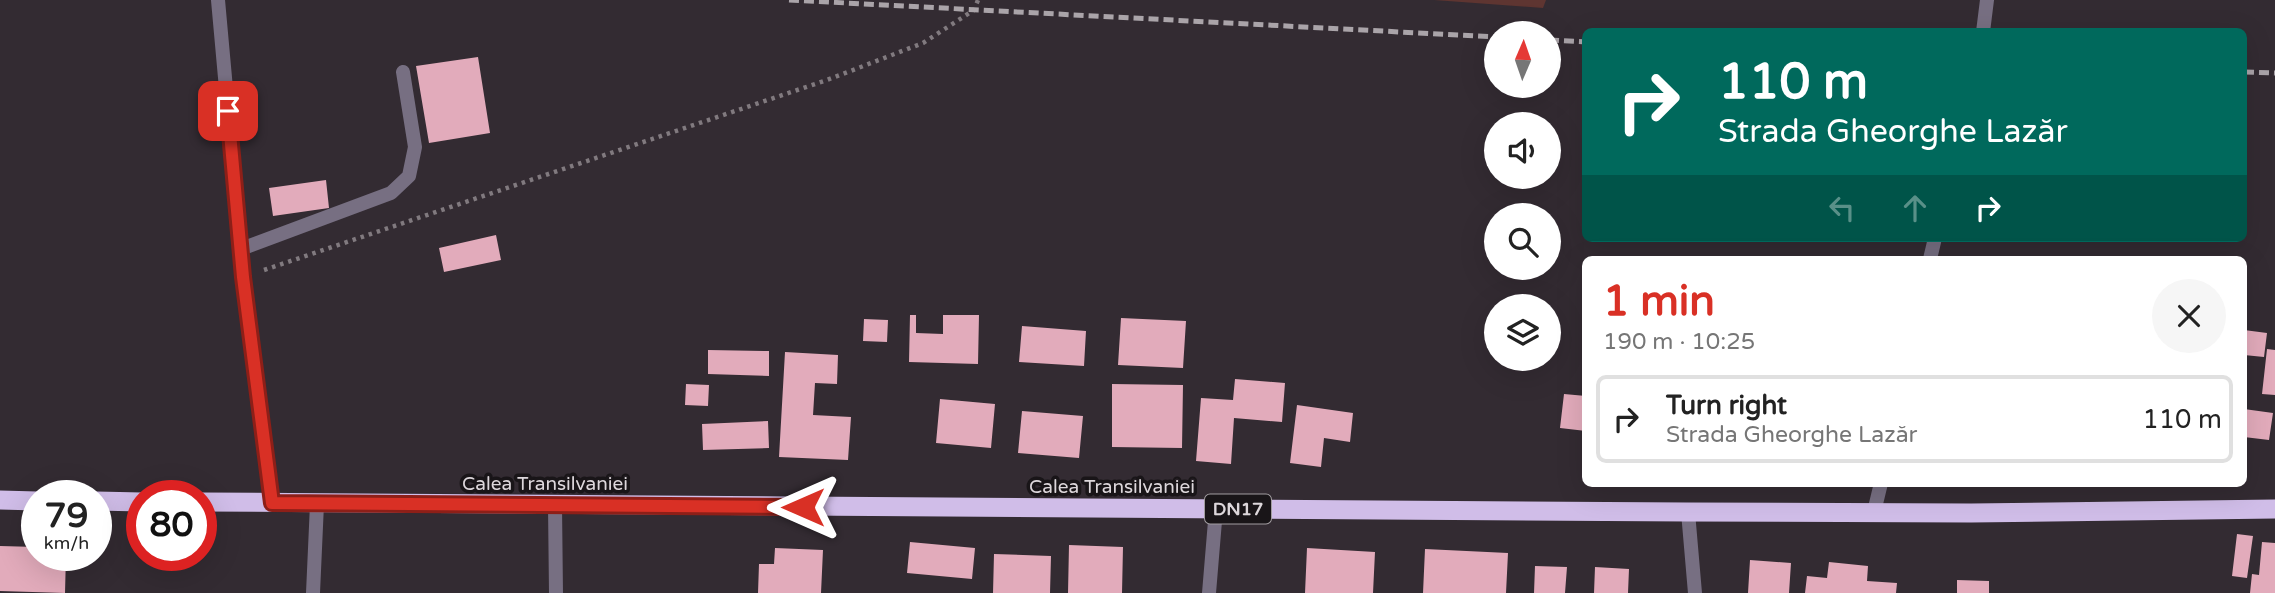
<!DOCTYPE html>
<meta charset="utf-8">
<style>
body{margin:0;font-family:"Varela Round",sans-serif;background:#f6f6f6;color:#222;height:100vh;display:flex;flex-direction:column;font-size:26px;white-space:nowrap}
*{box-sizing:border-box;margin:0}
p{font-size:23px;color:#767676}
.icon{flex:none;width:38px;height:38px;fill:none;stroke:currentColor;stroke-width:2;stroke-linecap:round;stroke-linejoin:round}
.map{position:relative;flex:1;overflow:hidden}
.sheet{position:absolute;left:1582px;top:256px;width:665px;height:231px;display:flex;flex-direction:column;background:#fff;border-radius:10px;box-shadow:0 7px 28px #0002}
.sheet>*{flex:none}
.top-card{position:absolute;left:1582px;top:28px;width:665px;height:214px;border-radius:10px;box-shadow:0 7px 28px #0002;background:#00695c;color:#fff;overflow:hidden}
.needle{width:46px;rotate:2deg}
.buttons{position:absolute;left:1484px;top:21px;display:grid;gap:14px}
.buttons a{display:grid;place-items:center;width:77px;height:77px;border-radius:50%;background:#fff;box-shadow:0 7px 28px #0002;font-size:35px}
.speed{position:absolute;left:21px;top:480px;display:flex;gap:14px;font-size:35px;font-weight:700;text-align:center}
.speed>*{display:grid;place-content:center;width:91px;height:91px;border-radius:50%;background:#fff;box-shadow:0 7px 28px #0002;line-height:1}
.speed small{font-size:18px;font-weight:400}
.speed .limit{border:10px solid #d22;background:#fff;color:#111}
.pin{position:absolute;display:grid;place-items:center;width:60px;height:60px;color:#fff;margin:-30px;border-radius:14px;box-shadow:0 4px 10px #0006}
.me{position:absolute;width:77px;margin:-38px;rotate:270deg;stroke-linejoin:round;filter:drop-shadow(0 0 5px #0008)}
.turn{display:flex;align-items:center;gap:24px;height:147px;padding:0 21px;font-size:32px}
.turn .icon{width:91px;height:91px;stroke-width:2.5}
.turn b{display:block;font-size:49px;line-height:60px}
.lanes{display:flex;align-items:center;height:66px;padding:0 21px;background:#0003;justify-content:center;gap:35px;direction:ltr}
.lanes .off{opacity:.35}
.round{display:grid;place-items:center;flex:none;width:74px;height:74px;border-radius:37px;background:#f6f6f6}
.headline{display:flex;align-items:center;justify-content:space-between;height:119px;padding:0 21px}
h1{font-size:42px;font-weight:700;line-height:52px;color:#d93025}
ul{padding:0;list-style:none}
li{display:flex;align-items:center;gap:21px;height:88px;margin:0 14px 10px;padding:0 7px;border:4px solid #e0e0e0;border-radius:10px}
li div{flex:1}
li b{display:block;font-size:26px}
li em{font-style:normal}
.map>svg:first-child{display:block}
.green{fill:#5e3531}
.building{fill:#e2abbb}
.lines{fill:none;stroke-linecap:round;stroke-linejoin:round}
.path{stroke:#817a7f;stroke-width:4.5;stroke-dasharray:3.5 5;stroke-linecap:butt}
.service{stroke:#776f82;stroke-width:14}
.minor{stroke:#776f82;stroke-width:14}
.trunk{stroke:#d0bde8;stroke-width:19}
.rail{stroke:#aaa4a9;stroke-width:5;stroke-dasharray:10 5;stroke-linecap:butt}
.route-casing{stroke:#8d1f18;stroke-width:18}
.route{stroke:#d93025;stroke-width:12}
.labels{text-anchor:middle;stroke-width:7;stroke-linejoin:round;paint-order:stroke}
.shield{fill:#191518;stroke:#a29da0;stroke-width:2}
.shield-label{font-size:18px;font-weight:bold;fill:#ddd7db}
.street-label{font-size:19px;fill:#ddd7db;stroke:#191518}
</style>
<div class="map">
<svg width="2275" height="593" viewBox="0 0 2275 593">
<rect width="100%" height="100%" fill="#332b32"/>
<!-- green -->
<path class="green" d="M1434,0H1546L1543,8Z"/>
<!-- building -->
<path class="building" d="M478,57L490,133L429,143L416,66Z
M326,180L329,208L273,216L269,188Z
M496,235L501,260L444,272L439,248Z
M910,315H916V333L943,334V315H979L978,364L909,362Z
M1121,318L1186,321L1183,368L1118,365Z
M864,319L888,320L887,342L863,341Z
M1022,326L1086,331L1084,366L1019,362Z
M2244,330L2267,333L2264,357L2244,355Z
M2267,349L2275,350V395L2262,394Z
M708,350L769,351V376L708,374Z
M785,352L838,355L837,384L815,383L813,415L851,417L848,460L779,457Z
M1235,379L1285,383L1282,422L1234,418L1231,464L1196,461L1201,398L1233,400Z
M686,384L709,385L708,406L685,405Z
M1112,384L1183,385L1182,448L1112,447Z
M1564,394L1586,396V431L1560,428Z
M940,399L995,404L991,448L936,443Z
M1297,405L1353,413L1350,442L1324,438L1321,467L1290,463Z
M2244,409L2273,413L2269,440L2244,437Z
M1022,411L1083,416L1079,458L1018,453Z
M768,421L769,448L703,450L702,424Z
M2237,534L2253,536L2247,578L2232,576Z
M910,542L975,548L972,579L907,573Z
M2262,542L2275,543V593H2250L2252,574L2259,575Z
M1069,545L1123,547L1122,593H1068Z
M0,546L37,547V555H66L65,593L0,591Z
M775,548L823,550L821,593H758L759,564H774Z
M1307,548L1375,552L1373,593H1305Z
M1425,549L1508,553L1506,593H1423Z
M994,554L1051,556L1050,593H993Z
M1750,560L1791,563L1789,593H1748Z
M1829,562L1868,566L1867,581L1897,583L1896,593H1805L1807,576L1827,578Z
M1535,566L1567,567L1565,593H1534Z
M1595,567L1629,569L1628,593H1594Z
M1957,580L1989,581V593H1957Z"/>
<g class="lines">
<!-- path -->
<path class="path" d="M264,270L827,80L923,43L974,10L978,0"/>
<!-- service -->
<path class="service" d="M241,249L391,193L409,176L415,147L403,72"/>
<!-- minor -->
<path class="minor" d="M218,0L243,277L272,503
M1983,32L1987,0
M1930,259L1935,238
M555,505L556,593
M1688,512L1695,593
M1874,512L1881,483
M313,593L317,504
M1209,593L1216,509"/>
<!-- trunk -->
<path class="trunk" d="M0,500L37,501
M96,501L142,502
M201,502L1688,512L1971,513L2275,509"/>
<!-- rail -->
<path class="rail" d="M789,0L1496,37
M1549,40L1586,42
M2244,72L2275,73"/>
</g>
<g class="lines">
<defs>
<path id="route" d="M228,111L243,277L272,503L803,507"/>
</defs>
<!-- route casing -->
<use href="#route" class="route-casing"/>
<!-- route -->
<use href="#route" class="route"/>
</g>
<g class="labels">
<!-- shield labels -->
<rect class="shield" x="1205" y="494.5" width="66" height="29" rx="5"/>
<g class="shield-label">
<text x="1238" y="515">DN17</text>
</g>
<!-- street labels -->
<g class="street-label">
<text x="545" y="490">Calea Transilvaniei</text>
<text x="1112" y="493">Calea Transilvaniei</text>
</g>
</g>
</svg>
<div class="buttons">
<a><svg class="needle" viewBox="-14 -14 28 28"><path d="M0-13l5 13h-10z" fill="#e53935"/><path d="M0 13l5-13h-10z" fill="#767676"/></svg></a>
<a><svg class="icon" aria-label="sound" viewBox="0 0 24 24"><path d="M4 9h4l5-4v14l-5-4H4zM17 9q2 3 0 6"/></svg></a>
<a><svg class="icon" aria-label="search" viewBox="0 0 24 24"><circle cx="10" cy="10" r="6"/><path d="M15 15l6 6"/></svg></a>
<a><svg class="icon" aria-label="layers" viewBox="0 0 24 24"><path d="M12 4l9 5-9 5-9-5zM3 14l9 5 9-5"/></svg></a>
</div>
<div class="speed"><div>79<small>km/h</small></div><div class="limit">80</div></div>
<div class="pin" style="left:228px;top:111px;background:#d93025"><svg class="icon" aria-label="arrive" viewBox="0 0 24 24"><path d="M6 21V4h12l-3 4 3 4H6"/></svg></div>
<svg class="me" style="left:803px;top:507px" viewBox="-20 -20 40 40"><path d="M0-17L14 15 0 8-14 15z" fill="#d93025" stroke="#fff" stroke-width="4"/></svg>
<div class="top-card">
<div class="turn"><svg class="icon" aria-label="right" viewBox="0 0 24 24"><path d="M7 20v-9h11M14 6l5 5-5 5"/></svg><div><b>110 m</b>Strada Gheorghe Lazăr</div></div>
<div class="lanes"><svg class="icon off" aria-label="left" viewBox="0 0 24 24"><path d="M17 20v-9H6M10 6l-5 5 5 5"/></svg><svg class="icon off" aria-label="ahead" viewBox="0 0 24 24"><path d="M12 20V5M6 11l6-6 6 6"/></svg><svg class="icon" aria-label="right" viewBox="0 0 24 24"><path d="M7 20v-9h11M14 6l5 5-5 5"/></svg></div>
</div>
<section class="sheet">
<div class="headline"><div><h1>1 min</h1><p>190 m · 10:25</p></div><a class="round"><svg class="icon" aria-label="close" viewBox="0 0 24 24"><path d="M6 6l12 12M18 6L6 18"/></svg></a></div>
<ul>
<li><svg class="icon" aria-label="right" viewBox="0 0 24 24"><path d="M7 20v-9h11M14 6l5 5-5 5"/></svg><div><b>Turn right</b><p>Strada Gheorghe Lazăr</p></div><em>110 m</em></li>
</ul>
</section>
</div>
